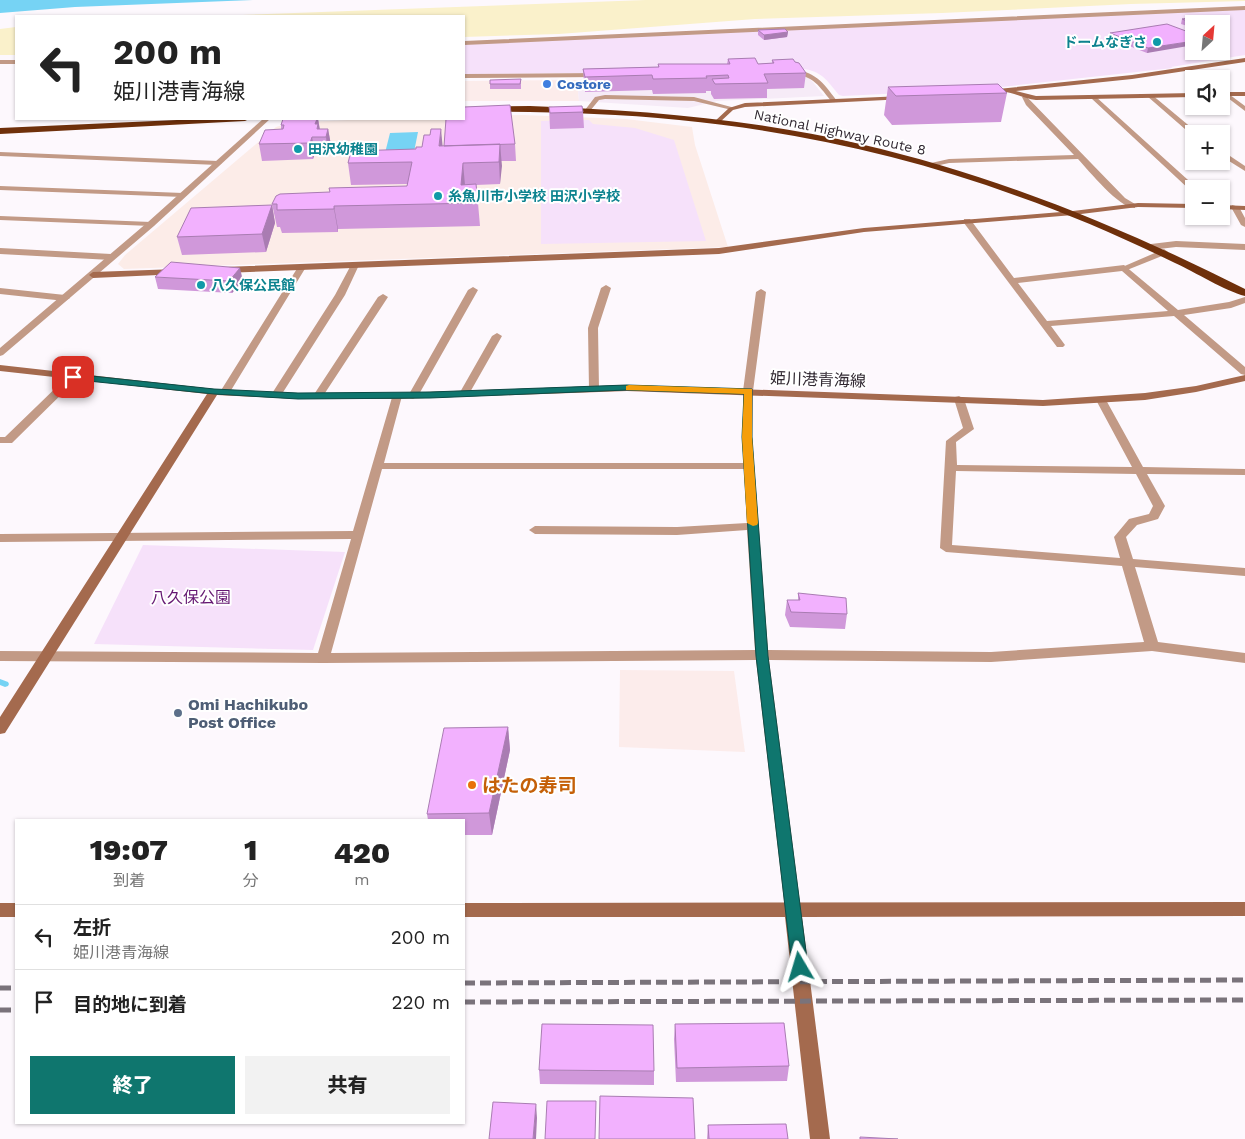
<!DOCTYPE html>
<html lang="ja">
<meta charset="utf-8">
<style>
body{margin:0;font-family:"Work Sans","Noto Sans JP",sans-serif;background:#f2f2f2;color:#222;height:100vh;display:flex;flex-direction:column;font-size:19px;white-space:nowrap}
*{box-sizing:border-box;margin:0}
p{font-size:16px;color:#767676}
.icon{flex:none;width:28px;height:28px;fill:none;stroke:currentColor;stroke-width:2;stroke-linecap:round;stroke-linejoin:round}
.map{position:relative;flex:1;overflow:hidden}
.details{position:absolute;left:15px;top:819px;width:450px;height:305px;display:flex;flex-direction:column;background:#fff;border-radius:0px;box-shadow:0 1px 4px #0004}
.details>*{flex:none}
.guide{position:absolute;left:15px;top:15px;width:450px;height:105px;border-radius:0px;box-shadow:0 1px 4px #0004;background:#fff;color:#222;overflow:hidden}
.needle{width:32px;rotate:26deg}
.buttons{position:absolute;left:1185px;top:15px;display:grid;gap:10px}
.buttons a{display:grid;place-items:center;width:45px;height:45px;border-radius:0px;background:#fff;box-shadow:0 1px 4px #0004;font-size:25px}
.pin{position:absolute;display:grid;place-items:center;width:42px;height:42px;color:#fff;margin:-21px;border-radius:10px;box-shadow:0 2px 8px #0006}
.me{position:absolute;width:55px;margin:-28px;rotate:353deg;stroke-linejoin:round;filter:drop-shadow(0 0 4px #0008)}
.turn{display:flex;align-items:center;gap:18px;height:105px;padding:0 15px;font-size:22px}
.turn .icon{width:65px;height:65px;stroke-width:2.5}
.turn b{display:block;font-size:35px;line-height:42px}
.eta{display:flex;justify-content:space-evenly;align-items:center;height:85px;text-align:center}
.eta b{font-size:30px;font-weight:800;line-height:35px}
.action{display:flex;gap:10px;margin-top:auto;padding:10px 15px}
.action a{flex:1;height:58px;border-radius:0px;background:#0f766e;color:#fff;font-size:20px;font-weight:800;line-height:58px;text-align:center}
.action a+a{background:#f2f2f2;color:#222}
ul{padding:0;list-style:none}
li{display:flex;align-items:center;gap:15px;height:65px;padding:0 15px;border-top:1px solid #e0e0e0}
li div{flex:1}
li b{display:block;font-size:19px}
li em{font-style:normal}
.map>svg:first-child{display:block}
.commercial{fill:#fceceb}
.built{fill:#f6ebf7}
.education{fill:#fcece8}
.green{fill:#f6e1fa;fill-rule:evenodd}
.sand{fill:#faf1cb}
.water{fill:#76d3f4}
.lines{fill:none;stroke-linecap:round;stroke-linejoin:round}
.stream{fill:#76d3f4;fill-rule:evenodd}
.lane{fill:#c29a86;fill-rule:evenodd}
.street{fill:#c29a86;fill-rule:evenodd}
.secondary{fill:#a46a4e;fill-rule:evenodd}
.highway{fill:#6f300b;fill-rule:evenodd}
.rail{stroke:#7a737b;stroke-width:5;stroke-dasharray:11 5;stroke-linecap:butt}
.wall{fill:#d098da}
.shaded-wall{fill:#a97cb2}
.building{fill:#f2b1fe;stroke:#a97cb2}
.route{fill:#0f766e;stroke:#0a4d48}
.slow{fill:#f59e0b}
.culture-dot{fill:#0f9aa8;stroke:#fff;stroke-width:2}
.shop-dot{fill:#3f7fe0;stroke:#fff;stroke-width:2}
.service-dot{fill:#5c6f8a;stroke:#fff;stroke-width:2}
.food-dot{fill:#e8710a;stroke:#fff;stroke-width:2}
.labels{text-anchor:middle;stroke-width:4;stroke-linejoin:round;paint-order:stroke}
.far-culture-label{font-size:14px;font-weight:bold;fill:#0d838f;stroke:#fff;text-anchor:start}
.far-shop-label{font-size:14px;font-weight:bold;fill:#366cbe;stroke:#fff;text-anchor:start}
.far-street-label{font-size:14px;fill:#312932;stroke:#fff}
.street-label{font-size:16px;fill:#312932;stroke:#fff}
.park-label{font-size:16px;fill:#651872;stroke:#fff}
.service-label{font-size:16px;font-weight:bold;fill:#4e5e75;stroke:#fff;text-anchor:start}
.near-food-label{font-size:19px;font-weight:bold;fill:#c56008;stroke:#fff;text-anchor:start}
</style>
<div class="map">
<svg width="1245" height="1139" viewBox="0 0 1245 1139">
<rect width="100%" height="100%" fill="#fdf8fd"/>
<!-- commercial -->
<path class="commercial" d="M577,80L579,101H464V81Z
M620,670L734,671L745,752L619,747Z"/>
<!-- built -->
<path class="built" d="M792,72L808,76L824,96L717,101L688,108L579,101L577,80Z"/>
<!-- education -->
<path class="education" d="M522,115L626,119L692,127L695,145L728,247L124,269L118,264L125,255L276,127L289,123L367,119H464V116Z"/>
<!-- green -->
<path class="green" d="M1245,9V55L1171,67L1173,68L983,89L843,96L839,95C823,75 819,69 792,68L591,73L464,74V44ZM1194,24H1221V51H1194Z
M589,120L593,124L635,128L674,140L706,241L541,244V121Z
M143,545L345,552L313,650L94,644Z"/>
<!-- sand -->
<path class="sand" d="M646,0H1245V1L1131,4L942,13L755,19L559,34L464,37V16H215Z
M16,27V55H0V29Z"/>
<!-- water -->
<path class="water" d="M0,0H253L75,7L0,13Z
M418,132L414,152L385,153L390,133Z"/>
<g class="lines">
<!-- stream -->
<path class="stream" d="M0,679L8,682L9,684L8,686L5,687L0,685Z"/>
<!-- lane -->
<path class="lane" d="M605,95L694,97L735,108L732,110L694,101L605,99L599,100L590,111H586L585,110L595,97Z
M0,152L218,161L222,163L218,165L0,156Z
M0,186L183,193L187,195L183,197L0,190Z
M0,216L151,222L155,224L151,226L0,220Z
M1176,241L1245,244V250L1176,247L1151,250L1147,247L1151,244Z
M0,248L111,254L115,257L111,260L0,254Z
M1164,249L1168,252L1167,254L1127,270L1120,268Z
M0,288L65,295L70,298L65,301L0,294Z"/>
<!-- street -->
<path class="street" d="M1245,6V10L464,45V41Z
M0,60H16V64H0Z
M789,69C815,71 822,81 837,101L832,102C815,81 814,77 787,72L786,71Z
M464,74L599,73L602,75L599,77L464,78Z
M1226,92L1245,106V111L1224,95V93Z
M1147,94H1151L1199,134H1194L1193,136L1147,96Z
M1025,95L1125,198L1135,204V208C1120,209 1089,171 1078,159L949,163L931,167V163L949,159L1074,155L1026,105L1022,97Z
M1091,96H1095L1198,189L1191,191L1091,98Z
M263,119H270L154,226L3,355L0,356V348L148,222Z
M1221,150L1245,166V171L1221,156Z
M1232,205L1239,207L1245,218V227L1241,225L1231,207Z
M964,219H970L1014,278L1124,265L1178,310L1229,302L1245,297V303L1231,308L1184,315L1245,367V375L1241,374L1174,316L1051,326L1065,345L1063,347H1057L964,223ZM1122,271L1168,311L1047,321L1018,283Z
M355,262L359,265L345,295L280,397H272L271,395L335,295L351,265Z
M302,264L306,267L230,392L225,395L221,394L220,392L298,267Z
M606,285L611,288L598,328L599,389L594,392L589,389L588,328L601,288Z
M473,287L478,290L418,396L413,399L409,398L408,396L468,290Z
M761,289L766,292L753,391L752,437L768,650L991,652L1144,642L1122,566L946,552L940,548L946,441L963,428L954,399L955,397L959,396L964,399L974,429L956,442L957,465L1132,467L1096,400L1101,397L1106,400L1143,467L1245,469V475L1147,474L1165,506L1158,519L1137,525L1126,537L1133,559L1245,568V576L1135,567L1158,642L1245,653V663L1152,651L991,662L769,660L801,910L799,915L793,917L787,915L785,910L756,660L323,663L0,661V651L318,653L351,539L0,542V534L353,531L393,394L397,393L402,396L384,463H743V391L756,292ZM382,469H744L747,523L677,527L535,526L529,530L535,534L677,535L747,530L755,650L331,653ZM956,471L1136,474L1153,506L1149,514L1129,519L1114,537L1120,558L952,545Z
M383,294L388,297L323,396L318,399L314,398L313,396L378,297Z
M497,333L502,336L469,394L468,396H460L459,394L492,336Z
M73,374L77,375V379L12,443H0V437H5L69,375Z"/>
<!-- secondary -->
<path class="secondary" d="M1245,58V62L1132,79L1016,91L1036,96L1194,93V97L1036,100C1025,99 1013,92 1004,92C998,92 991,95 985,92L988,90L1132,75Z
M1221,92H1245V96H1221Z
M903,96L905,97V99L745,107L733,110L719,123L714,122L729,108L745,103Z
M1138,203L1194,204V208L1138,207L1073,215L864,232L719,254L224,273L220,270L224,267L719,248L864,228L1073,211Z
M1221,205L1245,206V210L1221,209Z
M177,269L181,272L180,274L93,278L89,275L93,272Z
M0,365L214,389L298,393H397L627,385L1043,400L1145,393L1196,386L1245,375V381L1196,392L1145,400L1043,406L627,391L397,399H298L217,395L5,733L0,734V717L207,394L0,371Z
M1245,902V916L802,917L830,1139H810L785,917H464V903Z
M0,903H16V917H0Z"/>
<!-- highway -->
<path class="highway" d="M530,106C641,110 752,119 860,144C995,175 1122,227 1245,289V296C1225,291 1195,272 1175,263C1124,238 1071,215 1017,196C882,146 738,120 594,114C551,112 507,112 464,111V107Z
M199,119H249L245,121L0,134V128Z"/>
<!-- rail -->
<path class="rail" d="M464,983L1245,980
M0,988H16
M464,1002L1245,1000
M0,1010H16"/>
</g>
<!-- wall -->
<path class="wall" d="M1182,19L1215,24H1194V28L1181,24Z
M758,30L788,32L787,37L764,40L758,35Z
M1110,33L1194,34L1147,53L1109,38Z
M728,59L758,64L772,63V60L795,62L806,73L804,88L767,89V98L714,99L711,94V91H706V93L653,94L652,90L585,92L584,83L583,69L658,67V64H727Z
M521,79V89H490V84Z
M888,87L1007,93L1001,122L892,125L884,115Z
M549,107L583,112L584,128L550,129Z
M283,119H318L320,129H328L331,145L328,153H315L313,159L262,161L259,144L281,129V125Z
M515,144L516,161H501L500,184L476,185L478,203L480,226L338,229V232L282,233L280,227H277L272,204L407,186V184L351,185L348,163L416,149L443,146Z
M272,205L275,223L266,252L182,255L177,237Z
M155,277L243,281L232,293L158,289Z
M798,593L847,614L845,629L790,627L785,615L787,600H798Z
M508,727L510,750L492,835H464V820H428L427,814Z
M675,1024L789,1066L787,1081L676,1082L674,1039Z
M539,1070L654,1071V1085L540,1084Z
M708,1125L788,1139H707Z"/>
<!-- shaded-wall -->
<path class="shaded-wall" d="M1215,21V24H1195Z
M788,32L787,37L764,40V35Z
M1194,41V45L1147,53L1148,48Z
M317,119H318L320,132V133L315,124Z
M328,129L331,145L328,153L326,137Z
M441,129L443,150L439,146Z
M312,137L315,153L313,159L310,143Z
M500,144L502,166L500,184L499,162Z
M463,163L465,185H461Z
M272,205L275,223L266,252L262,234Z
M334,206L338,229V232L334,209Z
M240,268L243,281L232,293L229,281Z
M508,727L510,750L492,835L489,813Z
M536,1104L537,1118L536,1139H533Z"/>
<!-- building -->
<path class="building" d="M1203,16L1215,21L1195,24L1182,19Z
M1167,24L1194,34V41L1148,48L1110,33Z
M785,29L788,32L764,35L758,30Z
M755,58L758,64L774,63L772,60L793,59L795,62L799,63L806,73L764,74L768,83L715,84L712,79L729,78L728,75L706,76L707,78L653,79L652,75L585,77L583,69L659,67L658,64H730L728,59Z
M521,79L520,84H490V80Z
M998,84L1007,93L896,96L888,87Z
M510,105L515,144L444,146L446,119H464V107Z
M582,106L583,112L550,113L549,107Z
M283,119H317L315,124H318L317,129H328L326,137H312L310,143L259,144L265,130L283,129L284,125H281Z
M431,129H441L439,146L500,144L499,162L463,163L461,185L476,184L478,203L334,206V209L277,210V204H272L276,196L280,194L330,192L329,188L407,186L412,162L348,163L351,151L416,149V147H422L424,135H430Z
M272,205L262,234L177,237L191,208Z
M171,262L240,268L229,281L155,277Z
M798,593L846,598L847,614L791,612L787,600H800Z
M508,727L489,813L427,814L444,728Z
M784,1023L789,1066L677,1068L675,1024Z
M542,1024L653,1025L654,1071L539,1070Z
M600,1096L693,1098L695,1139H599Z
M547,1101H596L595,1139H545Z
M493,1102L536,1104L533,1139H489Z
M786,1124L788,1139H709L708,1125Z
M860,1137L898,1139H860Z"/>
<!-- route -->
<path class="route" d="M73,374L214,389L298,393L430,392L627,385L752,389V437L768,656L808,967L805,972L800,974L794,972L792,967L756,656L742,437L744,394L627,390L430,398L298,399L214,394L69,379V375Z"/>
<!-- slow -->
<path class="slow" d="M629,385L752,389V437L758,523L757,525L753,526L747,523L742,437L744,394L626,390V386Z"/>
<!-- markers -->
<g class="culture-dot">
<circle cx="1157" cy="42" r="5"/>
<circle cx="298" cy="149" r="5"/>
<circle cx="438" cy="196" r="5"/>
<circle cx="201" cy="285" r="5"/>
</g>
<circle class="shop-dot" cx="547" cy="84" r="5"/>
<circle class="service-dot" cx="178" cy="713" r="5"/>
<circle class="food-dot" cx="472" cy="785" r="5"/>
<g class="labels">
<!-- far-culture labels -->
<g class="far-culture-label">
<text x="1147" y="47" text-anchor="end">ドームなぎさ</text>
<text x="308" y="154">田沢幼稚園</text>
<text x="448" y="201">糸魚川市小学校 田沢小学校</text>
<text x="211" y="290">八久保公民館</text>
</g>
<!-- far-shop labels -->
<g class="far-shop-label">
<text x="557" y="89">Costore</text>
</g>
<!-- far-street labels -->
<g class="far-street-label">
<text transform="translate(840 132) rotate(12)" y="5">National Highway Route 8</text>
</g>
<!-- street labels -->
<g class="street-label">
<text transform="translate(818 379) rotate(2)" y="6">姫川港青海線</text>
</g>
<!-- park labels -->
<g class="park-label">
<text x="191" y="603">八久保公園</text>
</g>
<!-- service labels -->
<g class="service-label">
<text x="188" y="710">Omi Hachikubo<tspan x="188" dy="18">Post Office</tspan></text>
</g>
<!-- near-food labels -->
<g class="near-food-label">
<text x="482" y="792">はたの寿司</text>
</g>
</g>
</svg>
<div class="buttons">
<a><svg class="needle" viewBox="-14 -14 28 28"><path d="M0-13l5 13h-10z" fill="#e53935"/><path d="M0 13l5-13h-10z" fill="#767676"/></svg></a>
<a><svg class="icon" aria-label="sound" viewBox="0 0 24 24"><path d="M4 9h4l5-4v14l-5-4H4zM17 9q2 3 0 6"/></svg></a>
<a>+</a>
<a>−</a>
</div>
<div class="pin" style="left:73px;top:377px;background:#d93025"><svg class="icon" aria-label="arrive" viewBox="0 0 24 24"><path d="M6 21V4h12l-3 4 3 4H6"/></svg></div>
<svg class="me" style="left:800px;top:967px" viewBox="-20 -20 40 40"><path d="M0-17L14 15 0 8-14 15z" fill="#0f766e" stroke="#fff" stroke-width="4"/></svg>
<div class="guide">
<div class="turn"><svg class="icon" aria-label="left" viewBox="0 0 24 24"><path d="M17 20v-9H6M10 6l-5 5 5 5"/></svg><div><b>200 m</b>姫川港青海線</div></div>
</div>
<section class="details">
<div class="eta">
<div><b>19:07</b><p>到着</p></div>
<div><b>1</b><p>分</p></div>
<div><b>420</b><p>m</p></div>
</div>
<ul>
<li><svg class="icon" aria-label="left" viewBox="0 0 24 24"><path d="M17 20v-9H6M10 6l-5 5 5 5"/></svg><div><b>左折</b><p>姫川港青海線</p></div><em>200 m</em></li>
<li><svg class="icon" aria-label="arrive" viewBox="0 0 24 24"><path d="M6 21V4h12l-3 4 3 4H6"/></svg><div><b>目的地に到着</b></div><em>220 m</em></li>
</ul>
<div class="action"><a>終了</a><a>共有</a></div>
</section>
</div>
